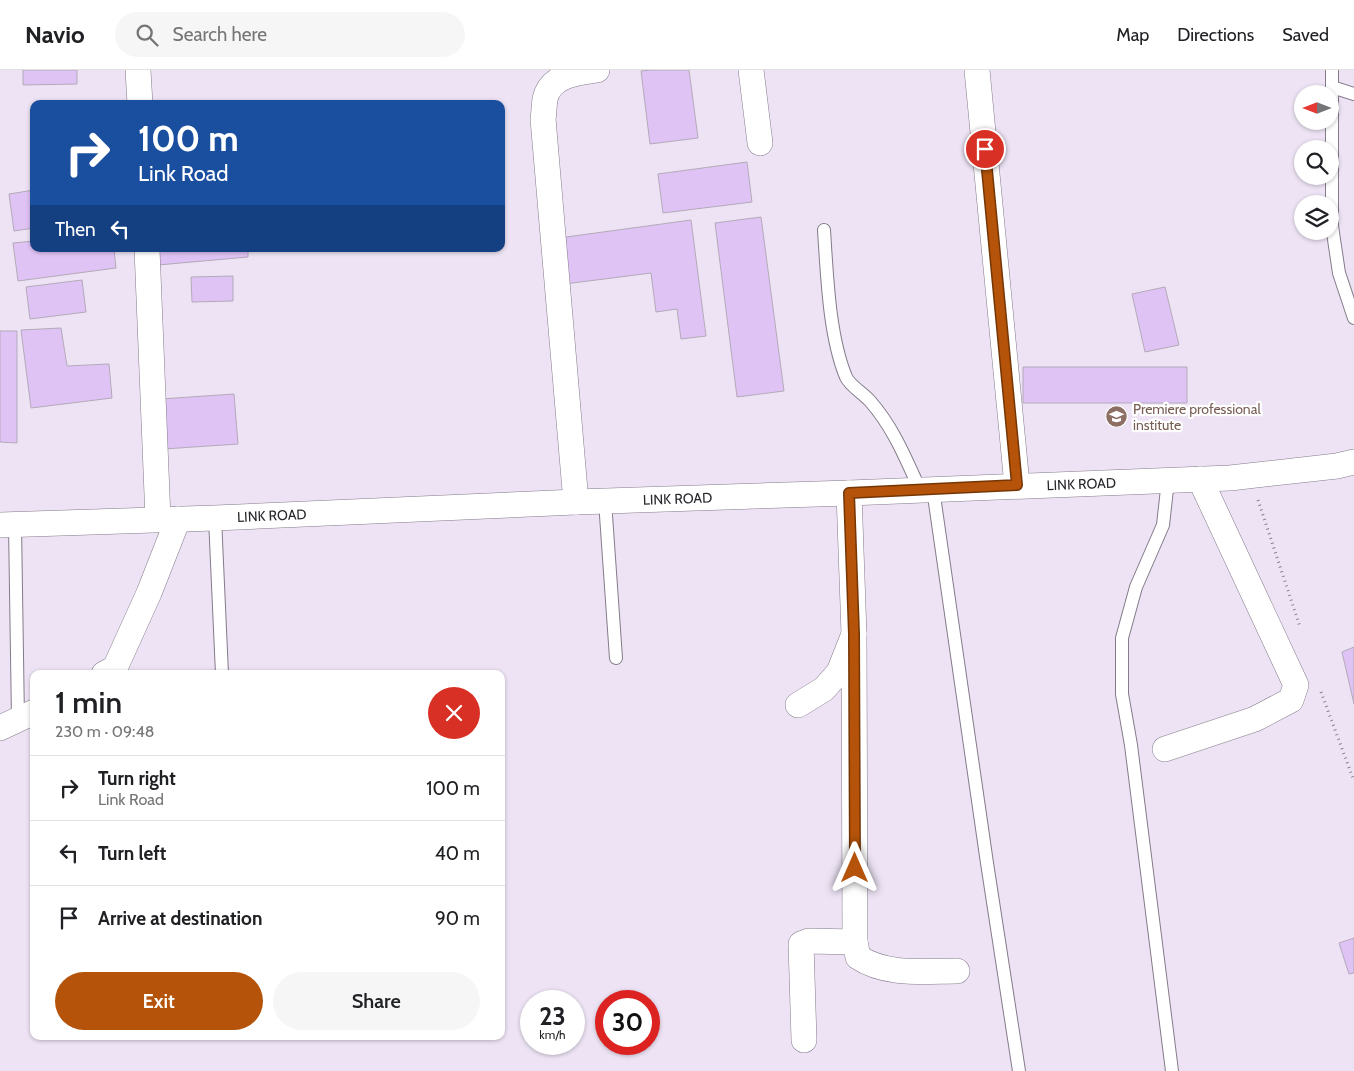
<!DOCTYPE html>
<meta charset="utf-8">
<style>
body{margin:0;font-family:Cabin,sans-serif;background:#f6f6f6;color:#202124;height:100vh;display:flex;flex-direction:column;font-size:19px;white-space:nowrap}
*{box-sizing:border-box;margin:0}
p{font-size:16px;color:#757577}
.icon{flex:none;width:28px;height:28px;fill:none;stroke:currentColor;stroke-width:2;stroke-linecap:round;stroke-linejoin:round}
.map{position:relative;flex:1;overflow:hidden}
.side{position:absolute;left:30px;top:600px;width:475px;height:370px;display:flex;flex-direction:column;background:#fff;border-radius:10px;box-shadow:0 1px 4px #0004}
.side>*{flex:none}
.banner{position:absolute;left:30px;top:30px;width:475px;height:152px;border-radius:10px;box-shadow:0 1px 4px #0004;background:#1a4fa0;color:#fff;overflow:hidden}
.needle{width:32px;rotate:270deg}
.fabs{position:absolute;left:1294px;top:15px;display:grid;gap:10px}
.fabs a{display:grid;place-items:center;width:45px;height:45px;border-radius:50%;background:#fff;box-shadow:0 1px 4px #0004;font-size:25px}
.speed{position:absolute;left:520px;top:920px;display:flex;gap:10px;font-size:25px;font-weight:700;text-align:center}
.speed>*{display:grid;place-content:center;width:65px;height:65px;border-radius:50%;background:#fff;box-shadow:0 1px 4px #0004;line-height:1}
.speed small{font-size:12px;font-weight:400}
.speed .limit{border:8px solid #d22;background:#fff;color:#111}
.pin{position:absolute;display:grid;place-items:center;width:42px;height:42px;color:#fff;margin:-21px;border:2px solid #fff;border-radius:50%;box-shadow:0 1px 5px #0007}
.me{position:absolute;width:55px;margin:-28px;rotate:0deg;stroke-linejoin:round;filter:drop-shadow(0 0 4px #0008)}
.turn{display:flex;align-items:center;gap:18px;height:105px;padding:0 25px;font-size:22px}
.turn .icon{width:65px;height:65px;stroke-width:2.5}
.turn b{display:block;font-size:35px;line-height:42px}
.then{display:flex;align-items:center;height:48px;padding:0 25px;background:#0003;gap:10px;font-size:19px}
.round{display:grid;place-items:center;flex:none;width:52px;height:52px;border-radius:26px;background:#f6f6f6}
.head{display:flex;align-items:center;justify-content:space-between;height:85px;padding:0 25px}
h1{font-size:30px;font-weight:600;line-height:38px}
.cta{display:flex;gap:10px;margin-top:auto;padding:10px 25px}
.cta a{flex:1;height:58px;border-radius:30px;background:#b45309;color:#fff;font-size:20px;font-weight:600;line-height:58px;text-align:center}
.cta a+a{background:#f6f6f6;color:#202124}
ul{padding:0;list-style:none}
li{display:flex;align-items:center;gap:15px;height:65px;padding:0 25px;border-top:1px solid #e0e0e0}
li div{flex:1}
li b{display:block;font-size:19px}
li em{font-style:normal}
header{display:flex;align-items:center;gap:30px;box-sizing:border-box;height:70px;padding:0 25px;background:#fff;border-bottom:1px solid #e0e0e0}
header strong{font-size:24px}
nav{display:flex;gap:28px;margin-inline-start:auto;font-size:18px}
.search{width:350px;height:45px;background:#f6f6f6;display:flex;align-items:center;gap:12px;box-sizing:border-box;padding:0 18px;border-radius:28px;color:#757577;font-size:19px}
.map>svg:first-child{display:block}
.building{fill:#e0c3f5;stroke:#b3aab9}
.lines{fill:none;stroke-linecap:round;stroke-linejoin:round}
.service-casing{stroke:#847b8a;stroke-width:14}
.minor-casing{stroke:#847b8a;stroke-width:26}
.path{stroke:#87818c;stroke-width:3;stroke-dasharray:1 4;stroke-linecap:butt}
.service{stroke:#fff;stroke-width:12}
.minor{stroke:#fff;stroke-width:25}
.route-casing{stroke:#753606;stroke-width:12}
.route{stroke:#b45309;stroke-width:9}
.labels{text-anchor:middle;stroke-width:4.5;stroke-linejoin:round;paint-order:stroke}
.education-label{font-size:14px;fill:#785e54;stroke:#fff;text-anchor:start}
.street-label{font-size:14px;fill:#29262c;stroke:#fff}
</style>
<header>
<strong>Navio</strong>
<div class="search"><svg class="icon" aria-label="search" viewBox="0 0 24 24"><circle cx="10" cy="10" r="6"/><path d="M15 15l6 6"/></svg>Search here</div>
<nav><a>Map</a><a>Directions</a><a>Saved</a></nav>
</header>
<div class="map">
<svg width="1354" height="1001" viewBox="0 0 1354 1001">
<rect width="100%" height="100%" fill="#ede3f4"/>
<!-- building -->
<path class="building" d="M23,0H77V14L23,15Z
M651,0H689L698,68L650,74L641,1Z
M747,92L752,132L663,143L658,104Z
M34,120V158L14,161L9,124Z
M761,147L784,321L737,327L715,153Z
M691,150L706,266L681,269L677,239L656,242L651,203L565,214L559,168Z
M34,171V179H114L116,198L18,211L13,173Z
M156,179H248V187L158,195Z
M233,206V231L192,232L191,207Z
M82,210L86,242L30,249L26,217Z
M1165,217L1179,275L1145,282L1132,224Z
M61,258L67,296L109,294L112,328L31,338L21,260Z
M0,261H17V373L0,372Z
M1023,297H1187V333H1023Z
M234,324L238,374L164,379L161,329Z
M1354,577V634L1342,582Z
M1354,868V903L1349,904L1339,873Z"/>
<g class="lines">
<defs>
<path id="service" d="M1332,0V156L1339,203L1354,248
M1332,17L1354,24
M824,160C827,205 829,266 846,307C850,316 863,323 870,331C893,357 906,389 920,420
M1168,410L1163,455L1136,517L1122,568V624L1131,675L1172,1001
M933,419L987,793L1019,1001
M605,431L616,588
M215,448L222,604
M15,455L18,650"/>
<g id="minor">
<path d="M138,0L140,34"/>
<path d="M751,0L760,73"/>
<path d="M977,0L1017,415"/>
<path d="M147,179L158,449"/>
<path d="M576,432L543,49C544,43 544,36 545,29C550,5 577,3 597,0"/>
<path id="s1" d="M0,455L215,448L576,432L849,423L1230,408L1337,396L1354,392"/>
<path d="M854,564L855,872L858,887C886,906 925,901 957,901"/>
<path d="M104,604L115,598L149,523L178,449"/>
<path d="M798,635L824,619L839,602L854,564L849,423"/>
<path d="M0,658L34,642"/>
<path d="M1165,679L1255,649L1291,630L1296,615L1200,409"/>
<path d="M804,970L801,874L809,871L855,872"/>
</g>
</defs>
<!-- service casing -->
<use href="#service" class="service-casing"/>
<!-- minor casing -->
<use href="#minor" class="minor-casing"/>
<!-- path -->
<path class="path" d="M1258,430L1300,557
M1321,622L1354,711"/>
<!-- service -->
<use href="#service" class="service"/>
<!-- minor -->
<use href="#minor" class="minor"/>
</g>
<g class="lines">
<defs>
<path id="route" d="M855,798L854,564L849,423L1017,415L985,79"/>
</defs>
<!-- route casing -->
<use href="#route" class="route-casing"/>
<!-- route -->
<use href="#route" class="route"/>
</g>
<!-- icons -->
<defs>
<symbol id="university-disc" viewBox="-11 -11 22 22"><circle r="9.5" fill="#8d6e63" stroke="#fff"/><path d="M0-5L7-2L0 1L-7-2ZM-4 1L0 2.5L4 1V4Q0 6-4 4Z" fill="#fff"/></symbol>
</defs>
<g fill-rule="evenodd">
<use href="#university-disc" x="1104" y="334" width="25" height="25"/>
</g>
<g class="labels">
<!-- education labels -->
<g class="education-label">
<text x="1133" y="344">Premiere professional<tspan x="1133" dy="16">institute</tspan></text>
</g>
<!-- street labels -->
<g class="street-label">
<text dy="5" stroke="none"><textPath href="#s1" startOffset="1082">LINK ROAD</textPath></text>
<text dy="5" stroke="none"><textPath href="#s1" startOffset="678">LINK ROAD</textPath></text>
<text dy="5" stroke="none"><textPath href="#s1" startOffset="272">LINK ROAD</textPath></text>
</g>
</g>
</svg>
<div class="fabs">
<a><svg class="needle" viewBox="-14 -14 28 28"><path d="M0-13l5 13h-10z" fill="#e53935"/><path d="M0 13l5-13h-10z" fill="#757577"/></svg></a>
<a><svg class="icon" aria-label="search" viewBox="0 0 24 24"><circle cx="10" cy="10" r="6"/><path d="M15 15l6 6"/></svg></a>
<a><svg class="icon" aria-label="layers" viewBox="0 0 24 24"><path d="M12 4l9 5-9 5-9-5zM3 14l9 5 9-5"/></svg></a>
</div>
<div class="speed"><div>23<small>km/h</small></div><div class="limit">30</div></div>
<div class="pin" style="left:985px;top:79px;background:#d93025"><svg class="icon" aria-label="arrive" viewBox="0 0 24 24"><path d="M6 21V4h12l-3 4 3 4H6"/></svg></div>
<svg class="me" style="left:855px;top:798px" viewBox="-20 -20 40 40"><path d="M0-17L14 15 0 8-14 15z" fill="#b45309" stroke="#fff" stroke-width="4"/></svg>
<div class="banner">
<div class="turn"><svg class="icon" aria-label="right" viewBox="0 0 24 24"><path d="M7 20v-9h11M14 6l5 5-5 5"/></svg><div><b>100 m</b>Link Road</div></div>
<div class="then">Then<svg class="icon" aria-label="left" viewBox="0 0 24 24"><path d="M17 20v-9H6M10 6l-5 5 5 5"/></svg></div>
</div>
<section class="side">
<div class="head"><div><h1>1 min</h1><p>230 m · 09:48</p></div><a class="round" style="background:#d93025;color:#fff"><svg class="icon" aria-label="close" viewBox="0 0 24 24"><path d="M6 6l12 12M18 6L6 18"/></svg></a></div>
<ul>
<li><svg class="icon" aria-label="right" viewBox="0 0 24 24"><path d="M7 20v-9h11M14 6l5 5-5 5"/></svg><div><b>Turn right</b><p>Link Road</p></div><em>100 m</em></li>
<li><svg class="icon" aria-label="left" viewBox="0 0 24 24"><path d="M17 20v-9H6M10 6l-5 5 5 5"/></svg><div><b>Turn left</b></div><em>40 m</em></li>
<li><svg class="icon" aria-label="arrive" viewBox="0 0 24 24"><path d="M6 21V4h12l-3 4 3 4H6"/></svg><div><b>Arrive at destination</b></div><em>90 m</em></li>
</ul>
<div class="cta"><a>Exit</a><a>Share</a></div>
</section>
</div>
